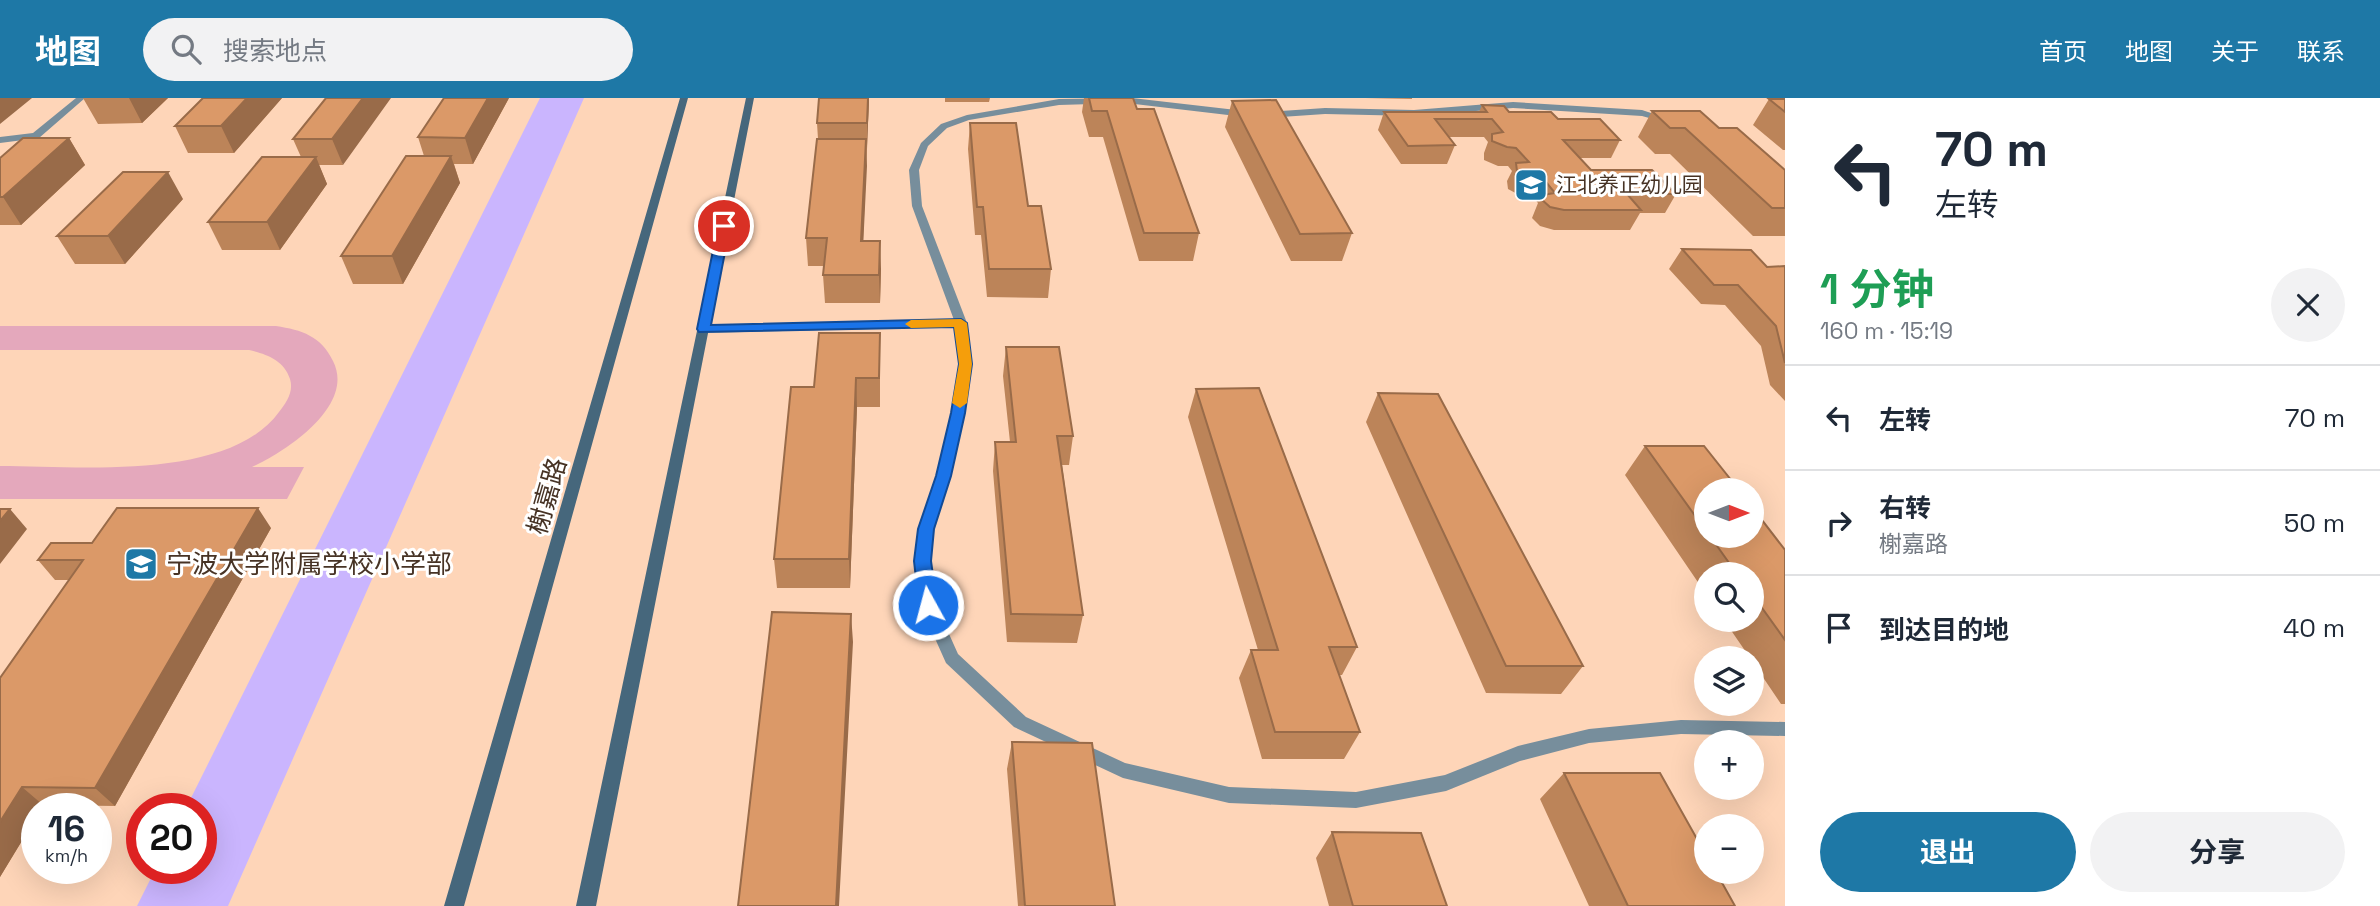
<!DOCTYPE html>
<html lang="zh">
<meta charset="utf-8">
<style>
body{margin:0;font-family:"Space Grotesk","Noto Sans SC",sans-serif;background:#f2f2f3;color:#1f2937;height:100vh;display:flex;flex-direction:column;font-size:26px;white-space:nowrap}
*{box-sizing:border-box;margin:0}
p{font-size:23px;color:#747a83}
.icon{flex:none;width:38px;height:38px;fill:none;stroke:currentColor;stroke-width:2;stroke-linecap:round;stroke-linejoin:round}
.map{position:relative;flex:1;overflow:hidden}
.panel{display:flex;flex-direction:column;background:#fff;width:595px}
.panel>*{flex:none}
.top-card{background:#fff;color:#1f2937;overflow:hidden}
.needle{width:46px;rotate:90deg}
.buttons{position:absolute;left:1694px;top:380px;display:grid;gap:14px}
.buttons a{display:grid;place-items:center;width:70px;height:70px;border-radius:50%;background:#fff;box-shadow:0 7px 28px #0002;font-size:35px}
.speed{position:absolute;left:21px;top:695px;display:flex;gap:14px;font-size:35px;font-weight:700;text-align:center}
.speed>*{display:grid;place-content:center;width:91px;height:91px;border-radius:50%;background:#fff;box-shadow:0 7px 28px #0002;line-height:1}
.speed small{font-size:18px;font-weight:400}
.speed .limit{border:10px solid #d22;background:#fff;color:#111}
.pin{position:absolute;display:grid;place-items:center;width:60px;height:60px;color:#fff;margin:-30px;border:4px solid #fff;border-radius:50%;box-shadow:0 2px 7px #0007}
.me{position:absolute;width:77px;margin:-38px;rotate:353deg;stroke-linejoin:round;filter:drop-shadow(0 0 5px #0008)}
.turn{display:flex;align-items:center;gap:24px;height:147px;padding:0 35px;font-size:32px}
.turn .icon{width:91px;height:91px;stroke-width:2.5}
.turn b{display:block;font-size:49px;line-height:60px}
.round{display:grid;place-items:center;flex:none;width:74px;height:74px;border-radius:37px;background:#f2f2f3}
.summary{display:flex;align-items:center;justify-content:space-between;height:119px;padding:0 35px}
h1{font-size:42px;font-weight:700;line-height:52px;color:#1e9e55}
.primary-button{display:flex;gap:14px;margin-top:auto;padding:14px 35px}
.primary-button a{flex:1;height:80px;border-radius:42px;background:#1e78a6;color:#fff;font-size:28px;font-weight:700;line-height:80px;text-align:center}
.primary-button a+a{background:#f2f2f3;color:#1f2937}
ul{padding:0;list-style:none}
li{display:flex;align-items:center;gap:21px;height:105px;padding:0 35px;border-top:2px solid #e0e1e3}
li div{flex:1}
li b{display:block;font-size:26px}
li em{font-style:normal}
header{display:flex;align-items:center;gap:42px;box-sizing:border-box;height:98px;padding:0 35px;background:#1e78a6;color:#fff}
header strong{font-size:33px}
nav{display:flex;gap:38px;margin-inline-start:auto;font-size:24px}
.search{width:490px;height:63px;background:#f2f2f3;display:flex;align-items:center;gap:18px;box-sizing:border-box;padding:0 24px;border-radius:38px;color:#747a83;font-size:26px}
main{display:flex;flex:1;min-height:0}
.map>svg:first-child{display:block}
.green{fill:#e4a8bc}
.water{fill:#cab5fe}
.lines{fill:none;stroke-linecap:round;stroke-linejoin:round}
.lane{fill:#778e9c;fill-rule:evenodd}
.secondary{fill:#46677c;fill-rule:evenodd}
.wall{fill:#bc8459}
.shaded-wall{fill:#996b49}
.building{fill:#db9968;stroke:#996b49;stroke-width:2}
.route{fill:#1a73e8;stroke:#114b97;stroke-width:2}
.slow{fill:#f59e0b}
.labels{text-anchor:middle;stroke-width:6;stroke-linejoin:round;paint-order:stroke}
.far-poi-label{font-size:21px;fill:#473325;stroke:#fff;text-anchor:start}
.street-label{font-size:26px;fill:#473325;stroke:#fff}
.poi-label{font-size:26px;fill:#473325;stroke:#fff;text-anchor:start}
</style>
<header>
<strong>地图</strong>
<div class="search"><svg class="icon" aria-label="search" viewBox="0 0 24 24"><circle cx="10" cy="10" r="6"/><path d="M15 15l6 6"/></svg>搜索地点</div>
<nav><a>首页</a><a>地图</a><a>关于</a><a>联系</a></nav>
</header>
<main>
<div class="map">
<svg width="1785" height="808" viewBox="0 0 1785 808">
<rect width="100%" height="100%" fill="#fed5b8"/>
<!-- green -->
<path class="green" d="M0,228H276C302,232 321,238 333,263C356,308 285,354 252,369H304L287,401H0V368C76,368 228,384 279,314C286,305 294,294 290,281C284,262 266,256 249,252H0Z"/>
<!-- water -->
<path class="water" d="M540,0H584L228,808H137L156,770H201V710H186Z"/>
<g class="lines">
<!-- lane -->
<path class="lane" d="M76,0H85L39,40L0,45V39L33,35Z
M1132,0L1245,13L1250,16L1245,19L1126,5L1059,7L969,22L947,30L928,48L919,72L922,108L967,225L971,266L964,315L951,378L933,431L929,462L936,507L958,556L1026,619L1125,665L1229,689L1356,694L1445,677L1518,648L1589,631L1681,622L1785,624V638L1681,636L1589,645L1520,663L1446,693L1356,710L1229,705L1123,680L1014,629L946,565L920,507L915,462L919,431L937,378L952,315L959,266L955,229L704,235L698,231L704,227L954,222L912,108L909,72L921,45L941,26L967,17L1059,1Z
M1513,4L1642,12L1672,22L1667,25L1642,18L1513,10L1414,18L1325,16L1266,20L1261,17L1266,14L1325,10L1414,12Z"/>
<!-- secondary -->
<path class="secondary" d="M680,0H688L464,808H444Z
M746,0H754L596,808H576Z"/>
</g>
<!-- wall -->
<path class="wall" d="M83,0H168L142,25L98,26Z
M203,0H282L234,55H188L175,28Z
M326,0L343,67H319L327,86L280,152H222L208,124L301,59L293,41Z
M509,0L473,66H454L460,85L403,186H353L341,158L424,58L418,39Z
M869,0L863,143L881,171L880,205H825L823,177L824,168H808L806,140L818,41L817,25Z
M945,0H990L989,4H945Z
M1084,0H1133L1137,11L1199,135L1193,163H1139L1103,39H1089L1082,14Z
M1365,0H1412V1Z
M1769,1H1785V52H1783L1753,27Z
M1232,3L1352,135L1342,163H1291L1225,29Z
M1482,7L1509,14L1558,21L1620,42L1611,60H1580L1591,72L1676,96L1665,115H1640L1630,132H1554L1540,128L1532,120L1538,105L1532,98H1521L1508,91L1507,83L1512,73L1508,68H1498L1484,62V55L1488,44L1484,39H1449L1455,47L1447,66H1401L1378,32L1384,14H1479Z
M1652,13L1719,30L1785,72V138H1753L1670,56H1655L1638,39Z
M970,25L1028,108L1051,171L1048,200L987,199L981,137H975L968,51Z
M69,40L85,67L21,127H0V60Z
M183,101L125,166H75L57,138Z
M1682,151L1767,169L1785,168V303L1770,287L1761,248L1725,207L1701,206L1669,171Z
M880,235V309H857L850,490H777L774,461L814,289Z
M1006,249L1073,338L1069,367H1062L1083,517L1077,545L1007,544L993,373L995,344H1010L1003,278Z
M1196,291L1357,549L1342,577H1339L1360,634L1344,661H1262L1239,580L1251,552H1258L1188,319Z
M1378,295L1583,568L1561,596L1486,595L1366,324Z
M1645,348L1706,392V438H1752L1785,452V606H1781L1752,563V560H1750L1724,522H1752V476H1706V496L1625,377Z
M271,430L115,708L43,707L37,710V718L0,779V580L69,482H55L38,462L92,445Z
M1012,644L1115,808H1018L1007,671Z
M1564,675L1735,808H1589L1540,701Z
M1332,734L1447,808H1329L1316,760Z"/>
<!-- shaded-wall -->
<path class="shaded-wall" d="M0,0H32L0,26Z
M129,0H168L142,25Z
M247,0H282L234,55L221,28Z
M363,0H391L343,67L332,41Z
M488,0H509L473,66L465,40Z
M868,0H869L867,51V25Z
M69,40L85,67L21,127L3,99Z
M866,41L867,68L862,171L861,143Z
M451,58L460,85L403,186L392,158Z
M316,59L327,86L280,152L267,124Z
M168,74L183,101L125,166L108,138Z
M880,143L881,171L880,205L879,177Z
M856,280L857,309L850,490L849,461Z
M258,410L271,430L115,708L95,690Z
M10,411L27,431L0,466V423Z
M851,516L853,544L839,808H836Z
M22,689L43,707L42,710H37V718L0,779V724Z"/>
<!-- building -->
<path class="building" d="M203,0H247L221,28H175Z
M326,0H363L332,41H293Z
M444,0H488L465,40L418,39Z
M819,0H868L867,25H817Z
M1089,0H1133L1137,11H1154L1199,135H1144L1107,13H1092Z
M1769,1H1785V14Z
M1276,2L1352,135L1300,136L1232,3Z
M1482,7L1504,8L1509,14H1551L1558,21H1600L1620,42H1563L1591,72H1652L1676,96H1627L1641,112H1564L1550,109L1541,101L1542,97L1555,95L1542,79H1530L1517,73L1516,65L1529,64L1516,50L1507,49L1492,43V36L1503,34L1492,21H1435L1455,47L1408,48L1384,14H1487Z
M1652,13H1700L1719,30H1737L1785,72V110H1772L1685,30H1670Z
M970,25H1016L1028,108H1041L1051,171H989L983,109H977Z
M23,40H69L3,99H0V60Z
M817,41H866L861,143H880L879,177H823L827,140H806Z
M406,58H451L392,158H341Z
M262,59H316L267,124H208Z
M123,74H168L108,138H57Z
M1682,151L1751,152L1767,169L1785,168V265L1776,228L1738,187H1714Z
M819,235H880L879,280H856L849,461H774L791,289H814Z
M1006,249H1059L1073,338H1057L1083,517L1011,516L995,344H1016Z
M1259,290L1357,549H1329L1360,634H1275L1251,552H1278L1196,291Z
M1378,295L1438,296L1583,568H1506Z
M1645,348H1704L1739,392H1706V433Z
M1752,409L1785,452V542L1752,496V476H1737L1710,438H1752Z
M117,410H258L95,690L22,689L0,724V580L83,462H38L51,445H92Z
M0,411H10L0,423Z
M772,514L851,516L836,808H738Z
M1012,644L1092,645L1115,808H1025Z
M1564,675H1660L1706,757V774H1716L1735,808H1628Z
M1332,734L1421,735L1447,808H1353Z"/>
<!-- route -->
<path class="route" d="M724,125L730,128L711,227L961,221L967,225L972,266L965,315L951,378L934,431L931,463L937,507L934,512H922L919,507L914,463L918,431L936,378L951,315L959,266L954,229L699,234L697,231L718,128Z"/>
<!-- slow -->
<path class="slow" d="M961,221L967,225L972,266L967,305L960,310L952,305L959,266L954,229L911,230L905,226L911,222Z"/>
<!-- icons -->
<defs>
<symbol id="school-square" viewBox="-11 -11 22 22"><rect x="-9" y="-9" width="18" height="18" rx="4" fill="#1e78a6" stroke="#fff"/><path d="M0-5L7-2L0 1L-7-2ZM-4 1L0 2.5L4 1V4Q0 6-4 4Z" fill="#fff"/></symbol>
</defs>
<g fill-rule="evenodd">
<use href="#school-square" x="1512" y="68" width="38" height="38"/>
<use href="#school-square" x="122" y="447" width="38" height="38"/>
</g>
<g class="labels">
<!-- far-poi labels -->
<g class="far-poi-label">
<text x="1556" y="94">江北养正幼儿园</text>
</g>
<!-- street labels -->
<g class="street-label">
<text transform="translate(547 398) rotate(-74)" y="9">榭嘉路</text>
</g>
<!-- poi labels -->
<g class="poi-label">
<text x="166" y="475">宁波大学附属学校小学部</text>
</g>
</g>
</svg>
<div class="buttons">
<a><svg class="needle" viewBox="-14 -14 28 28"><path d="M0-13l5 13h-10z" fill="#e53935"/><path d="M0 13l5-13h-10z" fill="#747a83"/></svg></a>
<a><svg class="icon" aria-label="search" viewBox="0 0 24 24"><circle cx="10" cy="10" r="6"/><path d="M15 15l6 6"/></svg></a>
<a><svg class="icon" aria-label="layers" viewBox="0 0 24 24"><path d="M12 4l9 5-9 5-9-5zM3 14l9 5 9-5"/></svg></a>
<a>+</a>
<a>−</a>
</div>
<div class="speed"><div>16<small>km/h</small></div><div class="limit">20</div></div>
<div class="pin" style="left:724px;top:128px;background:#d93025"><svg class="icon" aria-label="arrive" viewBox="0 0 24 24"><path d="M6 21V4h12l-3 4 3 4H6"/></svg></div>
<svg class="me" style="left:928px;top:507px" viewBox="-20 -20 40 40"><circle r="17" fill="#1a73e8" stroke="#fff" stroke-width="3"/><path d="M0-11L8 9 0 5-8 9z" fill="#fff"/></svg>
</div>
<section class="panel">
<div class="top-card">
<div class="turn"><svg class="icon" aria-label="left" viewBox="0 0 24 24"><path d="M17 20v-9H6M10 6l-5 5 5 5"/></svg><div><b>70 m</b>左转</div></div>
</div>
<div class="summary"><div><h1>1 分钟</h1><p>160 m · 15:19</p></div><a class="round"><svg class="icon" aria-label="close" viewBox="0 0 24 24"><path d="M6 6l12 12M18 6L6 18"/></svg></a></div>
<ul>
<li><svg class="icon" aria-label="left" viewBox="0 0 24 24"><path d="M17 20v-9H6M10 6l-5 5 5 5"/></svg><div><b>左转</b></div><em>70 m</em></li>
<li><svg class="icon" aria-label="right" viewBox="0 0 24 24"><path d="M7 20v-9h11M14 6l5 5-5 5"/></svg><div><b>右转</b><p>榭嘉路</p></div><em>50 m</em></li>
<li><svg class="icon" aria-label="arrive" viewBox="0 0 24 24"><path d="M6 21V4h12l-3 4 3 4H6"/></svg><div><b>到达目的地</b></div><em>40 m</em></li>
</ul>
<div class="primary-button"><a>退出</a><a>分享</a></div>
</section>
</main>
